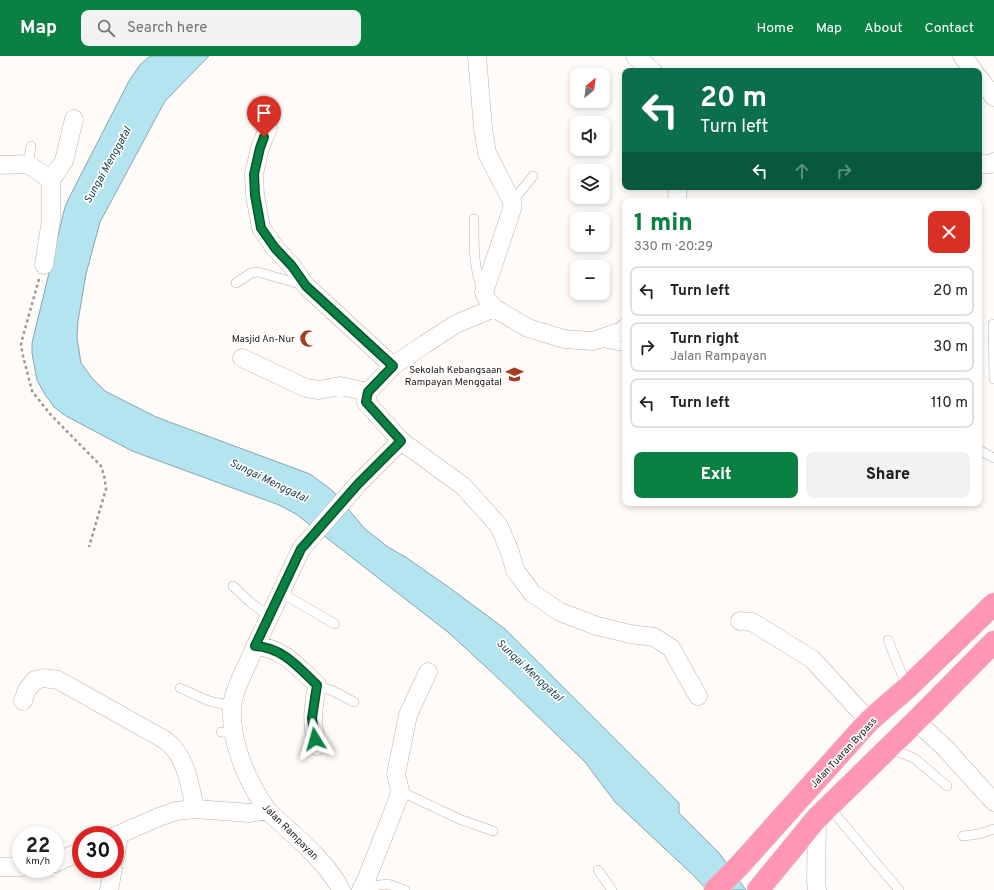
<!DOCTYPE html>
<meta charset="utf-8">
<style>
body{margin:0;font-family:Overpass,sans-serif;background:#f2f2f2;color:#202124;height:100vh;display:flex;flex-direction:column;font-size:15px;white-space:nowrap}
*{box-sizing:border-box;margin:0}
p{font-size:13px;color:#757577}
.icon{flex:none;width:22px;height:22px;fill:none;stroke:currentColor;stroke-width:2;stroke-linecap:round;stroke-linejoin:round}
.map{position:relative;flex:1;overflow:hidden}
.drawer{position:absolute;left:622px;top:142px;width:360px;height:308px;display:flex;flex-direction:column;background:#fff;border-radius:8px;box-shadow:0 2px 6px #0003}
.drawer>*{flex:none}
.banner{position:absolute;left:622px;top:12px;width:360px;height:122px;border-radius:8px;box-shadow:0 2px 6px #0003;background:#0b6e4f;color:#fff;overflow:hidden}
.needle{width:26px;rotate:29deg}
.controls{position:absolute;left:570px;top:12px;display:grid;gap:8px}
.controls a{display:grid;place-items:center;width:40px;height:40px;border-radius:8px;background:#fff;box-shadow:0 2px 6px #0003;font-size:20px}
.speed{position:absolute;left:12px;top:770px;display:flex;gap:8px;font-size:20px;font-weight:700;text-align:center}
.speed>*{display:grid;place-content:center;width:52px;height:52px;border-radius:50%;background:#fff;box-shadow:0 2px 6px #0003;line-height:1}
.speed small{font-size:10px;font-weight:400}
.speed .limit{border:6px solid #d22;background:#fff;color:#111}
.pin{position:absolute;display:grid;place-items:center;width:34px;height:34px;color:#fff;margin:-41px -17px;border-radius:50% 50% 50% 0;rotate:-45deg;box-shadow:0 0 4px #0007}
.pin .icon{rotate:45deg}
.me{position:absolute;width:44px;margin:-22px;rotate:352deg;stroke-linejoin:round;filter:drop-shadow(0 0 3px #0008)}
.turn{display:flex;align-items:center;gap:14px;height:84px;padding:0 12px;font-size:18px}
.turn .icon{width:52px;height:52px;stroke-width:2.5}
.turn b{display:block;font-size:28px;line-height:34px}
.lanes{display:flex;align-items:center;height:38px;padding:0 12px;background:#0003;justify-content:center;gap:20px;direction:ltr}
.lanes .off{opacity:.35}
.round{display:grid;place-items:center;flex:none;width:42px;height:42px;border-radius:8px;background:#f2f2f2}
.summary{display:flex;align-items:center;justify-content:space-between;height:68px;padding:0 12px}
h1{font-size:24px;font-weight:800;line-height:30px;color:#0b8043}
.primary-button{display:flex;gap:8px;margin-top:auto;padding:8px 12px}
.primary-button a{flex:1;height:46px;border-radius:8px;background:#0b8043;color:#fff;font-size:16px;font-weight:800;line-height:46px;text-align:center}
.primary-button a+a{background:#f2f2f2;color:#202124}
ul{padding:0;list-style:none}
li{display:flex;align-items:center;gap:12px;height:50px;margin:0 8px 6px;padding:0 4px;border:2px solid #e0e0e0;border-radius:8px}
li div{flex:1}
li b{display:block;font-size:15px}
li em{font-style:normal}
header{display:flex;align-items:center;gap:24px;box-sizing:border-box;height:56px;padding:0 20px;background:#0b8043;color:#fff}
header strong{font-size:19px}
nav{display:flex;gap:22px;margin-inline-start:auto;font-size:14px}
.search{width:280px;height:36px;background:#f2f2f2;display:flex;align-items:center;gap:10px;box-sizing:border-box;padding:0 14px;border-radius:8px;color:#757577;font-size:15px}
.map>svg:first-child{display:block}
.water{fill:#b3e4f0;stroke:#86a6ad}
.lines{fill:none;stroke-linecap:round;stroke-linejoin:round}
.lane-casing{stroke:#c3b1a6;stroke-width:10}
.street-casing{stroke:#c3b1a6;stroke-width:19}
.highway-casing{stroke:#d6d5d4;stroke-width:23}
.path{stroke:#9e9996;stroke-width:2.5;stroke-dasharray:3 3;stroke-linecap:butt}
.lane{stroke:#fff;stroke-width:9}
.street{stroke:#fff;stroke-width:18}
.highway{stroke:#fe96b4;stroke-width:22}
.route-casing{stroke:#07532c;stroke-width:10}
.route{stroke:#0b8043;stroke-width:7}
.labels{text-anchor:middle;stroke-width:3.5;stroke-linejoin:round;paint-order:stroke}
.poi-label{font-size:10px;fill:#1d1612;stroke:#fff;text-anchor:end}
.street-label{font-size:10px;fill:#1d1612;stroke:#fff}
.water-label{font-size:11px;font-style:italic;fill:#18444e;stroke:#fff}
</style>
<header>
<strong>Map</strong>
<div class="search"><svg class="icon" aria-label="search" viewBox="0 0 24 24"><circle cx="10" cy="10" r="6"/><path d="M15 15l6 6"/></svg>Search here</div>
<nav><a>Home</a><a>Map</a><a>About</a><a>Contact</a></nav>
</header>
<div class="map">
<svg width="994" height="834" viewBox="0 0 994 834">
<rect width="100%" height="100%" fill="#fffbf8"/>
<!-- water -->
<path class="water" d="M150,0H209L165,45L100,166L86,218L78,265L77,282L81,307L92,322L105,335L156,361L310,418L333,435L365,473L388,491L407,502L454,535L505,573L679,747V757L719,797L746,834H707L694,820L615,746L585,706L499,623L449,577L296,458L279,449L132,395L66,360L54,351L44,337L37,324L32,297V287L65,151L70,140L129,25L140,9Z"/>
<g class="lines">
<defs>
<path id="lane" d="M28,108L31,90
M512,146L533,120
M474,163C474,188 473,212 483,235
M236,227L251,217L258,216L303,229
M993,268L994,323
M600,286L621,290
M979,394L994,402
M233,530L251,547L269,560
M280,536L335,568
M888,584L907,631
M317,629L333,635L354,646
M180,632L209,645L232,650
M221,676L233,677
M888,692L914,702L947,730
M400,735L459,763L493,775
M829,751L899,834
M963,780L979,778L994,773
M598,814L612,834
M364,831L388,828L405,834"/>
<path id="street" d="M477,0L483,72L487,97L512,146V153L484,236L487,243L494,252L528,272L564,283L593,285L622,275L625,272
M635,0L653,15
M962,0L974,15
M979,22L994,41
M268,72L260,92L254,118L255,139L261,172L275,192L292,210L306,230L393,310
M979,108H991L994,106
M0,109L28,108L51,124V164L44,209
M51,124L64,105L74,63
M677,145L678,131
M494,252L456,268L425,288L393,310L368,336L366,346L401,385L463,430L499,470L510,496L515,514L532,537L560,556L597,570L630,578L654,581L671,592L698,640
M242,302L306,332L319,334L340,330L368,336
M740,565L752,566L812,603L869,665
M255,590C282,591 299,612 317,629C313,653 311,666 317,690
M23,645L27,634L35,624L44,622L58,624L165,684C186,699 190,729 195,753
M916,665L945,692L994,746
M115,780L159,761L176,755L195,753L250,757L267,754
M115,802L119,779
M55,807L81,795
M0,811H21
M109,834L113,813
M341,834C328,806 290,776 267,754C247,725 230,687 232,650C233,638 239,627 244,615L301,493L358,428L401,385
M361,834L367,822L398,743L400,735L396,718L408,659L428,616
M817,834L816,824L817,762"/>
<path id="highway" d="M715,834L739,810L869,665L907,632L994,548
M758,834L817,762L916,665L994,586"/>
</defs>
<!-- lane casing -->
<use href="#lane" class="lane-casing"/>
<!-- street casing -->
<use href="#street" class="street-casing"/>
<!-- highway casing -->
<use href="#highway" class="highway-casing"/>
<!-- path -->
<path class="path" d="M39,223L23,280L21,289L23,300L32,335L50,358L101,410L104,419L106,433L89,491"/>
<!-- lane -->
<use href="#lane" class="lane"/>
<!-- street -->
<use href="#street" class="street"/>
<!-- highway -->
<use href="#highway" class="highway"/>
</g>
<g class="lines">
<defs>
<path id="route" d="M264,81L260,92L254,118L255,139L261,172L275,192L292,210L306,230L393,310L368,336L366,346L401,385L358,428L301,493L255,590C282,591 299,612 317,629L312,662L315,683"/>
</defs>
<!-- route casing -->
<use href="#route" class="route-casing"/>
<!-- route -->
<use href="#route" class="route"/>
</g>
<!-- icons -->
<defs>
<symbol id="mosque-bare" viewBox="-9 -9 18 18"><path d="M3.5-4.9A6 6 0 1 0 3.5 4.9A5 5 0 1 1 3.5-4.9Z" fill="#a53d20" stroke="#fff" stroke-width="2.5" paint-order="stroke"/></symbol>
<symbol id="school-bare" viewBox="-9 -9 18 18"><path d="M0-5L7-2L0 1L-7-2ZM-4 1L0 2.5L4 1V4Q0 6-4 4Z" fill="#a53d20" stroke="#fff" stroke-width="2.5" paint-order="stroke"/></symbol>
</defs>
<g fill-rule="evenodd">
<use href="#mosque-bare" x="296" y="270" width="25" height="25"/>
<use href="#school-bare" x="502" y="306" width="25" height="25"/>
</g>
<g class="labels">
<!-- poi labels -->
<g class="poi-label">
<text x="295" y="286">Masjid An-Nur</text>
<text x="502" y="317">Sekolah Kebangsaan<tspan x="502" dy="12">Rampayan Menggatal</tspan></text>
</g>
<!-- street labels -->
<g class="street-label">
<text transform="translate(843 696) rotate(-47)" y="4">Jalan Tuaran Bypass</text>
<text transform="translate(291 775) rotate(45)" y="4">Jalan Rampayan</text>
</g>
<!-- water labels -->
<g class="water-label">
<text transform="translate(107 109) rotate(-61)" y="4">Sungai Menggatal</text>
<text transform="translate(269 424) rotate(26)" y="4">Sungai Menggatal</text>
<text transform="translate(530 614) rotate(43)" y="4">Sungai Menggatal</text>
</g>
</g>
</svg>
<div class="controls">
<a><svg class="needle" viewBox="-14 -14 28 28"><path d="M0-13l5 13h-10z" fill="#e53935"/><path d="M0 13l5-13h-10z" fill="#757577"/></svg></a>
<a><svg class="icon" aria-label="sound" viewBox="0 0 24 24"><path d="M4 9h4l5-4v14l-5-4H4zM17 9q2 3 0 6"/></svg></a>
<a><svg class="icon" aria-label="layers" viewBox="0 0 24 24"><path d="M12 4l9 5-9 5-9-5zM3 14l9 5 9-5"/></svg></a>
<a>+</a>
<a>−</a>
</div>
<div class="speed"><div>22<small>km/h</small></div><div class="limit">30</div></div>
<div class="pin" style="left:264px;top:81px;background:#d93025"><svg class="icon" aria-label="arrive" viewBox="0 0 24 24"><path d="M6 21V4h12l-3 4 3 4H6"/></svg></div>
<svg class="me" style="left:315px;top:683px" viewBox="-20 -20 40 40"><path d="M0-17L14 15 0 8-14 15z" fill="#0b8043" stroke="#fff" stroke-width="4"/></svg>
<div class="banner">
<div class="turn"><svg class="icon" aria-label="left" viewBox="0 0 24 24"><path d="M17 20v-9H6M10 6l-5 5 5 5"/></svg><div><b>20 m</b>Turn left</div></div>
<div class="lanes"><svg class="icon" aria-label="left" viewBox="0 0 24 24"><path d="M17 20v-9H6M10 6l-5 5 5 5"/></svg><svg class="icon off" aria-label="ahead" viewBox="0 0 24 24"><path d="M12 20V5M6 11l6-6 6 6"/></svg><svg class="icon off" aria-label="right" viewBox="0 0 24 24"><path d="M7 20v-9h11M14 6l5 5-5 5"/></svg></div>
</div>
<section class="drawer">
<div class="summary"><div><h1>1 min</h1><p>330 m · 20:29</p></div><a class="round" style="background:#d93025;color:#fff"><svg class="icon" aria-label="close" viewBox="0 0 24 24"><path d="M6 6l12 12M18 6L6 18"/></svg></a></div>
<ul>
<li><svg class="icon" aria-label="left" viewBox="0 0 24 24"><path d="M17 20v-9H6M10 6l-5 5 5 5"/></svg><div><b>Turn left</b></div><em>20 m</em></li>
<li><svg class="icon" aria-label="right" viewBox="0 0 24 24"><path d="M7 20v-9h11M14 6l5 5-5 5"/></svg><div><b>Turn right</b><p>Jalan Rampayan</p></div><em>30 m</em></li>
<li><svg class="icon" aria-label="left" viewBox="0 0 24 24"><path d="M17 20v-9H6M10 6l-5 5 5 5"/></svg><div><b>Turn left</b></div><em>110 m</em></li>
</ul>
<div class="primary-button"><a>Exit</a><a>Share</a></div>
</section>
</div>
